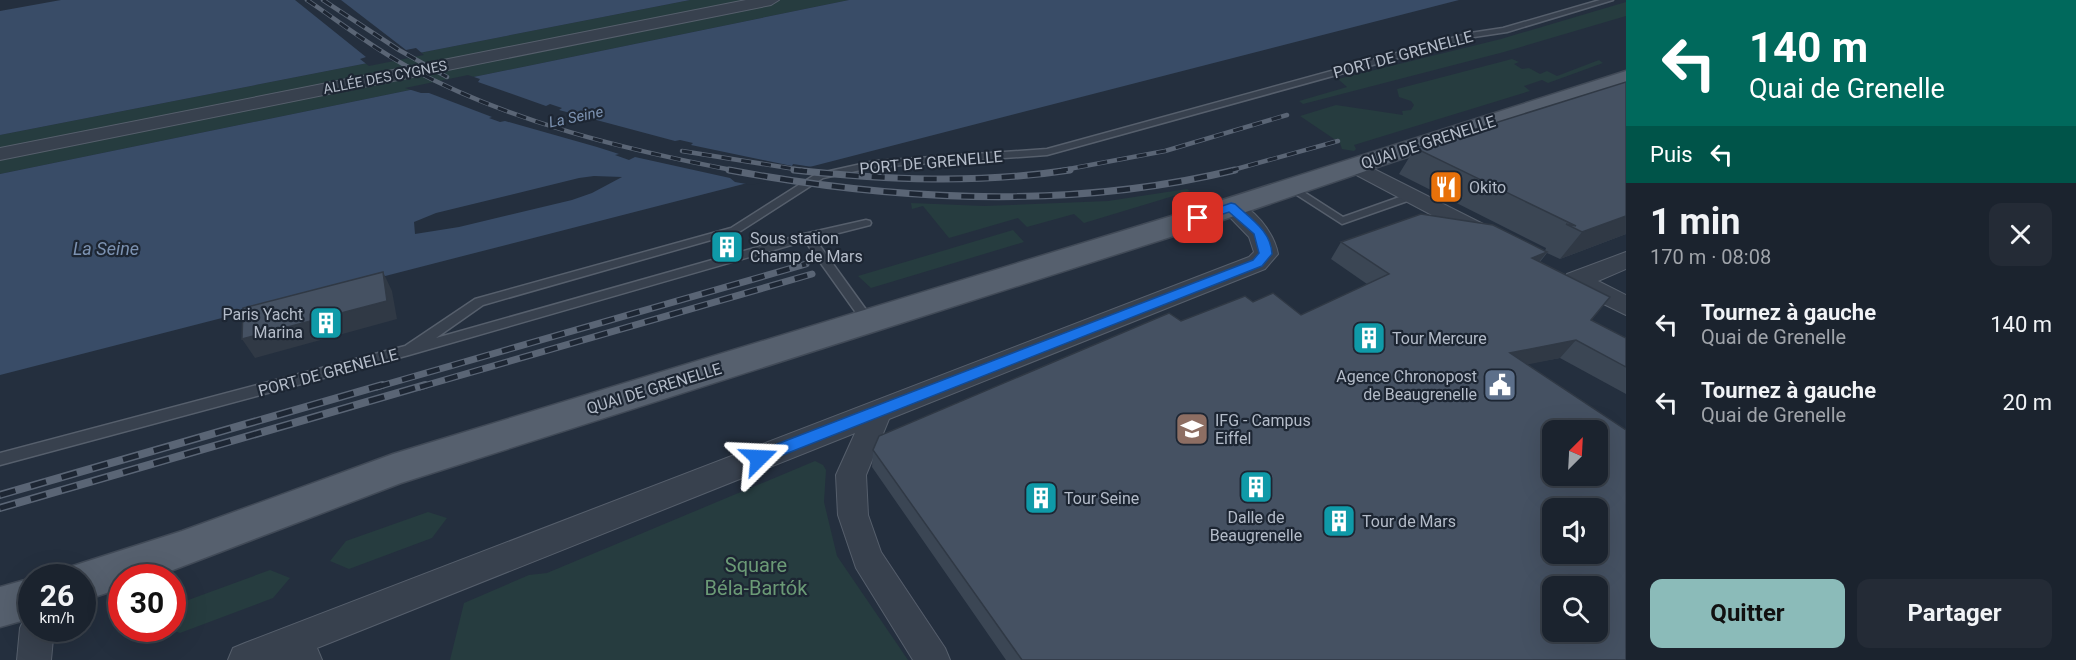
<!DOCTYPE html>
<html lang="fr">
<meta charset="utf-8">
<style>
body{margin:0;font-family:Roboto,sans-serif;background:#242b36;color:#f1f3f6;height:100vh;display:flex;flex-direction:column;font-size:22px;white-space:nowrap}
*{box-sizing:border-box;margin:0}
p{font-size:20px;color:#a0a4aa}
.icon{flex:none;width:33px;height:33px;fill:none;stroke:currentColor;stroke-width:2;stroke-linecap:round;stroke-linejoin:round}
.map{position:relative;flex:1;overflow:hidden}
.sheet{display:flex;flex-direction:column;background:#1b232e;width:450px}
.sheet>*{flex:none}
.guide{background:#00695c;color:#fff;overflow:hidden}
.needle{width:39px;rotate:24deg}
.tools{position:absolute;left:1542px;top:420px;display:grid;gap:12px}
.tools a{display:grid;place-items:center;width:66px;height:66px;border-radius:12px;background:#1b232e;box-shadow:0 6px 24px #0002,0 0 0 2px #39404a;font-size:30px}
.speed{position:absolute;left:18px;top:564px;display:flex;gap:12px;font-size:30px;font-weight:700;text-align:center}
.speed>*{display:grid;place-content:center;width:78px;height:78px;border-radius:50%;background:#1b232e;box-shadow:0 6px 24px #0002,0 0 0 2px #39404a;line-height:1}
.speed small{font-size:15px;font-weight:400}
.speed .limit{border:9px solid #d22;background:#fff;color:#111}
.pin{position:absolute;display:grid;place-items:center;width:51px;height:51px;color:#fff;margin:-26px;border-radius:12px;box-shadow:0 3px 9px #0006}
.me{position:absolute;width:66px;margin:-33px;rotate:69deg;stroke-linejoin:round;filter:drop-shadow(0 0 4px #0008)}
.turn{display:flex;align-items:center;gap:21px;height:126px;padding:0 24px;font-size:27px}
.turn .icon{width:78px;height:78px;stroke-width:2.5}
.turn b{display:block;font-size:42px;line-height:51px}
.then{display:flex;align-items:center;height:57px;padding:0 24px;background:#0003;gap:12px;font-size:22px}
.round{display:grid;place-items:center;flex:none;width:63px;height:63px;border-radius:12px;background:#242b36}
.headline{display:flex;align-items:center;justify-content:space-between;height:102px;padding:0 24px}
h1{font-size:36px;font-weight:700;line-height:45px}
.primary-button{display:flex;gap:12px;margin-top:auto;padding:12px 24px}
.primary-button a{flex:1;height:69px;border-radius:12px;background:#8bbbb9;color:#111;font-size:24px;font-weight:700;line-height:69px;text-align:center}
.primary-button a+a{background:#242b36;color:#f1f3f6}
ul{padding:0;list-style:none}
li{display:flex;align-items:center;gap:18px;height:78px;padding:0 24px}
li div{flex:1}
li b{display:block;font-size:22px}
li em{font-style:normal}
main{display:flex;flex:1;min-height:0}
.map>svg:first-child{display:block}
.green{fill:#263c3f}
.water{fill:#394c67}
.pier{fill:#242f3e}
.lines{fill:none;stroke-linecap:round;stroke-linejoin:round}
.lane-casing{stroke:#565f6c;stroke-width:3}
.street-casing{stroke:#565f6c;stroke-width:2}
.primary-casing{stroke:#414a57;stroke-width:3}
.lane{fill:#38414e;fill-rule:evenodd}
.street{fill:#38414e;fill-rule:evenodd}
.primary{fill:#56606e;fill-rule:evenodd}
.rail-far2-casing{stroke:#5a6575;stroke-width:4.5}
.rail-far1-casing{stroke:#5a6575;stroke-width:7}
.rail-casing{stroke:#5a6575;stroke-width:8}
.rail-far2{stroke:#1d2633;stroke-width:3;stroke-dasharray:10;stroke-linecap:butt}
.rail-far1{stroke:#1d2633;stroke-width:4.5;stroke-dasharray:13;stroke-linecap:butt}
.rail{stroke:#1d2633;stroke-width:5;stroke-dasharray:16;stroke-linecap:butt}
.wall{fill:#3b4654}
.shaded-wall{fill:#303945}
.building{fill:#455162;stroke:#303945;stroke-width:1.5;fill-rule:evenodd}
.route{fill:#1a73e8;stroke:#114b97;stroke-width:1.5}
.labels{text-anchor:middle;stroke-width:4.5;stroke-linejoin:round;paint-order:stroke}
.far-street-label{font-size:14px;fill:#b4bcc9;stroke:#1d2633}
.far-water-label{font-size:15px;font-style:italic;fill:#7c92b1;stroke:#1d2633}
.street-label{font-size:16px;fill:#b4bcc9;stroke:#1d2633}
.poi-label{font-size:16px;fill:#b4bcc9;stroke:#1d2633;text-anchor:start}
.water-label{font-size:18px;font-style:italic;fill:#7c92b1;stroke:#1d2633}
.near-park-label{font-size:20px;fill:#6b9a76;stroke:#1d2633}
</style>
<main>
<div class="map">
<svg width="1626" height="660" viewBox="0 0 1626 660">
<rect width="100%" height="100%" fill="#242f3e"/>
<!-- green -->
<path class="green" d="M690,0H849L0,174V135Z
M1626,2V16L1504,52L1303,104L1299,101L1347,87L1338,79L1501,39Z
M1512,59L1519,62L1514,64L1522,69L1529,68L1540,74L1547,71L1557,76L1599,60L1603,63L1548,83L1542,80L1524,86L1530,91L1354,145L1356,149L1354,151L1342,149L1340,143L1300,116L1336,105L1403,115L1402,111L1411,110L1414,105L1411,101L1399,97L1397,89Z
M1187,189L1190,191L1084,223L1074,214L1027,227L1018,218L949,238L923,206L912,209L911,203L984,206L1108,201Z
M1013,230L1024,242L871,288L858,276Z
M815,461L823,465L826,470L824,502L837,556L908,660H450L464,603L529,575L547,573Z
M428,512L447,518L432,538L349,569L330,561L346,541Z
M270,570L290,578L273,598L180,633L170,629L172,628L173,611L180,603Z"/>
<!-- water -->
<path class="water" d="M61,0H690L0,135V11Z
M849,0H1459L0,375V174Z"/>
<!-- pier -->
<path class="pier" d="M295,0H341L406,50L416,48L424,55L369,66L360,59L366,57Z
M468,75L480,79L478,82L546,106L550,104L562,108L559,110L675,141L680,140L693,143L691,145L792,166L793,164L819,168L752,185L735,182L730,178L635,157L629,160L615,155L619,154L597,147L505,121L500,122L489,118L492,117L429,93H421L405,88Z
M594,176L622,177L592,193L572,200L459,227L415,234L414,222L436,213L579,178Z"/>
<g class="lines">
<defs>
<path id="lane" d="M1600,0H1613L1507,32L1474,37L1047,155L875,167L823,178L739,232L483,305L436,338L804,234L866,220L870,221L871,223L870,225L815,239L872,318L874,321L872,324H864L805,241L409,355L0,465V453L405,346L475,299L731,228L816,174L875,161L1047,149L1470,33L1503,28Z
M1290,183L1343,217L1408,194H1416L1417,196L1416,198L1342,224L1286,188L1285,186Z"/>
<path id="street" d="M746,0H779L771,5L0,160V148Z
M1356,160L1495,230L1498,235L1495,240L1487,243L1479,240L1349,171L1345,166L1349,161Z
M1231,200C1253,206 1274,232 1278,254L1265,269L889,419L866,475L868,515L881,552L945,648L950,660H913L856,568L838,515L836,475L855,433L317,648L322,660H228L233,648L245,643L1249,257L1254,252L1249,237L1220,207L1223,202Z
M1626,252V269L1598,281L1626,295V315L1567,286L1564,280L1567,274Z
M32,614V628H54L51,660H17L20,628L25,617Z"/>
<path id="primary" d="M1626,71V86L1395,161L1208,225L401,483L152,578H122V588L82,601V578H63L67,568L82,563L182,531L393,454L1188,211Z
M32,578V618L0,627V587Z"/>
</defs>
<!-- lane casing -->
<use href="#lane" class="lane-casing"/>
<!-- street casing -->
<use href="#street" class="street-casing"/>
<!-- primary casing -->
<use href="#primary" class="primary-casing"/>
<!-- lane -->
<use href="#lane" class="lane"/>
<!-- street -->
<use href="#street" class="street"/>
<!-- primary -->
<use href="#primary" class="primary"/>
<defs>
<path id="rail-far2" d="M307,0C341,23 374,49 410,68C510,122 626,150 737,171
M323,0L399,50L447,77
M682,151L807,171
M1058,171L1165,151L1287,115
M1229,171L1338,141"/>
<path id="rail-far1" d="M729,170C895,201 1070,210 1235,170
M794,170C886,180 978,184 1070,170
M377,387L806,264
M420,387L812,274"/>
<path id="rail" d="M0,495L382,385
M0,508L425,385"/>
</defs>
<!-- rail-far2 casing -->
<use href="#rail-far2" class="rail-far2-casing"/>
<!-- rail-far1 casing -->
<use href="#rail-far1" class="rail-far1-casing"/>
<!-- rail casing -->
<use href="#rail" class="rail-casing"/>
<!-- rail-far2 -->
<use href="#rail-far2" class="rail-far2"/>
<!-- rail-far1 -->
<use href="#rail-far1" class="rail-far1"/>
<!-- rail -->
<use href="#rail" class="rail"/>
</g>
<!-- wall -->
<path class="wall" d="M1415,148L1626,234L1560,259L1547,253L1540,262L1591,320L1626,338V394L1560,358L1526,364L1626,660H1006L872,467L873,450L1181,321L1253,302L1301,315L1367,284L1331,259L1341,242L1545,251L1546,248L1399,174Z"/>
<!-- shaded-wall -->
<path class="shaded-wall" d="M1626,216V234L1560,259L1582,232Z
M1547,252L1533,269L1532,258Z
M383,272L392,291L397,319L255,358L242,339Z
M1576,340L1560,358L1495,371L1510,353Z"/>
<!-- building -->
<path class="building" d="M1626,82V216L1582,232L1566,224L1576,226L1415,148Z
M1421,214L1493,225L1547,252L1532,258L1610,297L1591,320L1626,338V367L1576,340L1510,353L1626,430V660H1022L873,450L879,436L1169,313L1181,321L1245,296L1253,302L1273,293L1301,315L1389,274L1341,242ZM1552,430H1598V476H1552ZM1552,508H1598V554H1552ZM1552,586H1598V632H1552Z
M383,272L387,301L242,339L243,308Z"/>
<!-- route -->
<path class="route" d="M1231,203L1235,204C1251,219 1271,231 1272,254L1262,266L765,462L759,464L754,462L752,458L754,453L1253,260L1259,253L1254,234L1229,212L1198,222L1192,218L1193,216Z"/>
<!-- icons -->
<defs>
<symbol id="restaurant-square" viewBox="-11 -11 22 22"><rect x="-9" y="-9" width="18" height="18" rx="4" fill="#e8710a" stroke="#1d2633"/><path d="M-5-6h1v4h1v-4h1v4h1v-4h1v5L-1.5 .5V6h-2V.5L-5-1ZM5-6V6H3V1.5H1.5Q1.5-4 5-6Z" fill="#fff"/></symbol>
<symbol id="building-square" viewBox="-11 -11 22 22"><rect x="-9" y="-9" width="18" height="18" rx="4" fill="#0f9aa8" stroke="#1d2633"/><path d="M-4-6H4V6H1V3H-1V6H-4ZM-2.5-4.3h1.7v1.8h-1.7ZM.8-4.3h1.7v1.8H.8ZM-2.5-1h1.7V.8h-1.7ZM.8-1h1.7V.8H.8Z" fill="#fff"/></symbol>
<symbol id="civic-square" viewBox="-11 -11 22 22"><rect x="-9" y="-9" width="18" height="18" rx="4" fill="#5c6f8a" stroke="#1d2633"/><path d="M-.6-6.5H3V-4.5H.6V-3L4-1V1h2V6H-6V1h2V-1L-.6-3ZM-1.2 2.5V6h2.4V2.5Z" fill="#fff"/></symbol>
<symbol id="university-square" viewBox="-11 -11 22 22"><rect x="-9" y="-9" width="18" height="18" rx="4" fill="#8d6e63" stroke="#1d2633"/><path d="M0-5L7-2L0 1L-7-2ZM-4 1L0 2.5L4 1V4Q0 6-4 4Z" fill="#fff"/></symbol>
</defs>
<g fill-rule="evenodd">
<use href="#restaurant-square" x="1427" y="168" width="38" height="38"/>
<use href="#building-square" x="708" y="228" width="38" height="38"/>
<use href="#building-square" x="307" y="304" width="38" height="38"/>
<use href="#building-square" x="1350" y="319" width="38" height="38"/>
<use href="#civic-square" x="1481" y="366" width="38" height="38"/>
<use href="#university-square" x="1173" y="410" width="38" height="38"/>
<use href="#building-square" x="1237" y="468" width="38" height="38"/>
<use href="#building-square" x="1022" y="479" width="38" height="38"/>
<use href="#building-square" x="1320" y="502" width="38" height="38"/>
</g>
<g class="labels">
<!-- far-street labels -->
<g class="far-street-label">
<text transform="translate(385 77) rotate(-11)" y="5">ALLÉE DES CYGNES</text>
</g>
<!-- far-water labels -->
<g class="far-water-label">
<text transform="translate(576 117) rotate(-12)" y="5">La Seine</text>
</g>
<!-- street labels -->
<g class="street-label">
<text transform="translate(1403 54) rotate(-15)" y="6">PORT DE GRENELLE</text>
<text transform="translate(1428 142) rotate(-18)" y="6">QUAI DE GRENELLE</text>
<text transform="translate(931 162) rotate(-5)" y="6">PORT DE GRENELLE</text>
<text transform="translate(328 372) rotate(-15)" y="6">PORT DE GRENELLE</text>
<text transform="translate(654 388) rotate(-17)" y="6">QUAI DE GRENELLE</text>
</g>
<!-- poi labels -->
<g class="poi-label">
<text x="1469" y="193">Okito</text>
<text x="750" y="244">Sous station<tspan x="750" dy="18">Champ de Mars</tspan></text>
<text x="303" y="320" text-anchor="end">Paris Yacht<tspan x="303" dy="18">Marina</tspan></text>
<text x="1392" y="344">Tour Mercure</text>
<text x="1477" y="382" text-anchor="end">Agence Chronopost<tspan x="1477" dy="18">de Beaugrenelle</tspan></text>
<text x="1215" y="426">IFG - Campus<tspan x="1215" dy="18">Eiffel</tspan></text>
<text x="1064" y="504">Tour Seine</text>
<text x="1256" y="523" text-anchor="middle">Dalle de<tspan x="1256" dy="18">Beaugrenelle</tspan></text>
<text x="1362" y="527">Tour de Mars</text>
</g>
<!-- water labels -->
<g class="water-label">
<text x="106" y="255">La Seine</text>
</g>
<!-- near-park labels -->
<g class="near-park-label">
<text x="756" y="572">Square<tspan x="756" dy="23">Béla-Bartók</tspan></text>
</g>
</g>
</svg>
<div class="tools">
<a><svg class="needle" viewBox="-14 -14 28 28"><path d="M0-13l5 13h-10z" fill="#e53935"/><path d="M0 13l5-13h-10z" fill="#a0a4aa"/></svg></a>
<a><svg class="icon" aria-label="sound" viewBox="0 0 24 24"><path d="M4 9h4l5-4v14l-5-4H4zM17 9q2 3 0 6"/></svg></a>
<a><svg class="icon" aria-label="search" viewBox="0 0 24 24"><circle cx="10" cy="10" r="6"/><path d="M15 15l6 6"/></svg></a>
</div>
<div class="speed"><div>26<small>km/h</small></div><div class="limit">30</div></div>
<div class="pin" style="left:1198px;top:218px;background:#d93025"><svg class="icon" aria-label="arrive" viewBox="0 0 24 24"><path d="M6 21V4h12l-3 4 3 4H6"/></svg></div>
<svg class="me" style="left:759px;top:458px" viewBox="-20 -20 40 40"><path d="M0-17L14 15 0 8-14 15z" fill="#1a73e8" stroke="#fff" stroke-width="4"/></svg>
</div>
<section class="sheet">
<div class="guide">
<div class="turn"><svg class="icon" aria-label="left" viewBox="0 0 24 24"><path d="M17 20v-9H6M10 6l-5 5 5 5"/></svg><div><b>140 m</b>Quai de Grenelle</div></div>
<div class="then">Puis<svg class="icon" aria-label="left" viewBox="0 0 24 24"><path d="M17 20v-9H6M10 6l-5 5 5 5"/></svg></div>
</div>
<div class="headline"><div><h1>1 min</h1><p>170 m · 08:08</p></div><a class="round"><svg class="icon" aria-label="close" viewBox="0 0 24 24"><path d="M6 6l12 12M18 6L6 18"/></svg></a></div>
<ul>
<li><svg class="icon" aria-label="left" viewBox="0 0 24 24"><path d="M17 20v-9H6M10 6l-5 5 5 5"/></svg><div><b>Tournez à gauche</b><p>Quai de Grenelle</p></div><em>140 m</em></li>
<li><svg class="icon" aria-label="left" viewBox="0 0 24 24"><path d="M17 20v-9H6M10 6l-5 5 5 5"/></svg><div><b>Tournez à gauche</b><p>Quai de Grenelle</p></div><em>20 m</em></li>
</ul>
<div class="primary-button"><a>Quitter</a><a>Partager</a></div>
</section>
</main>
